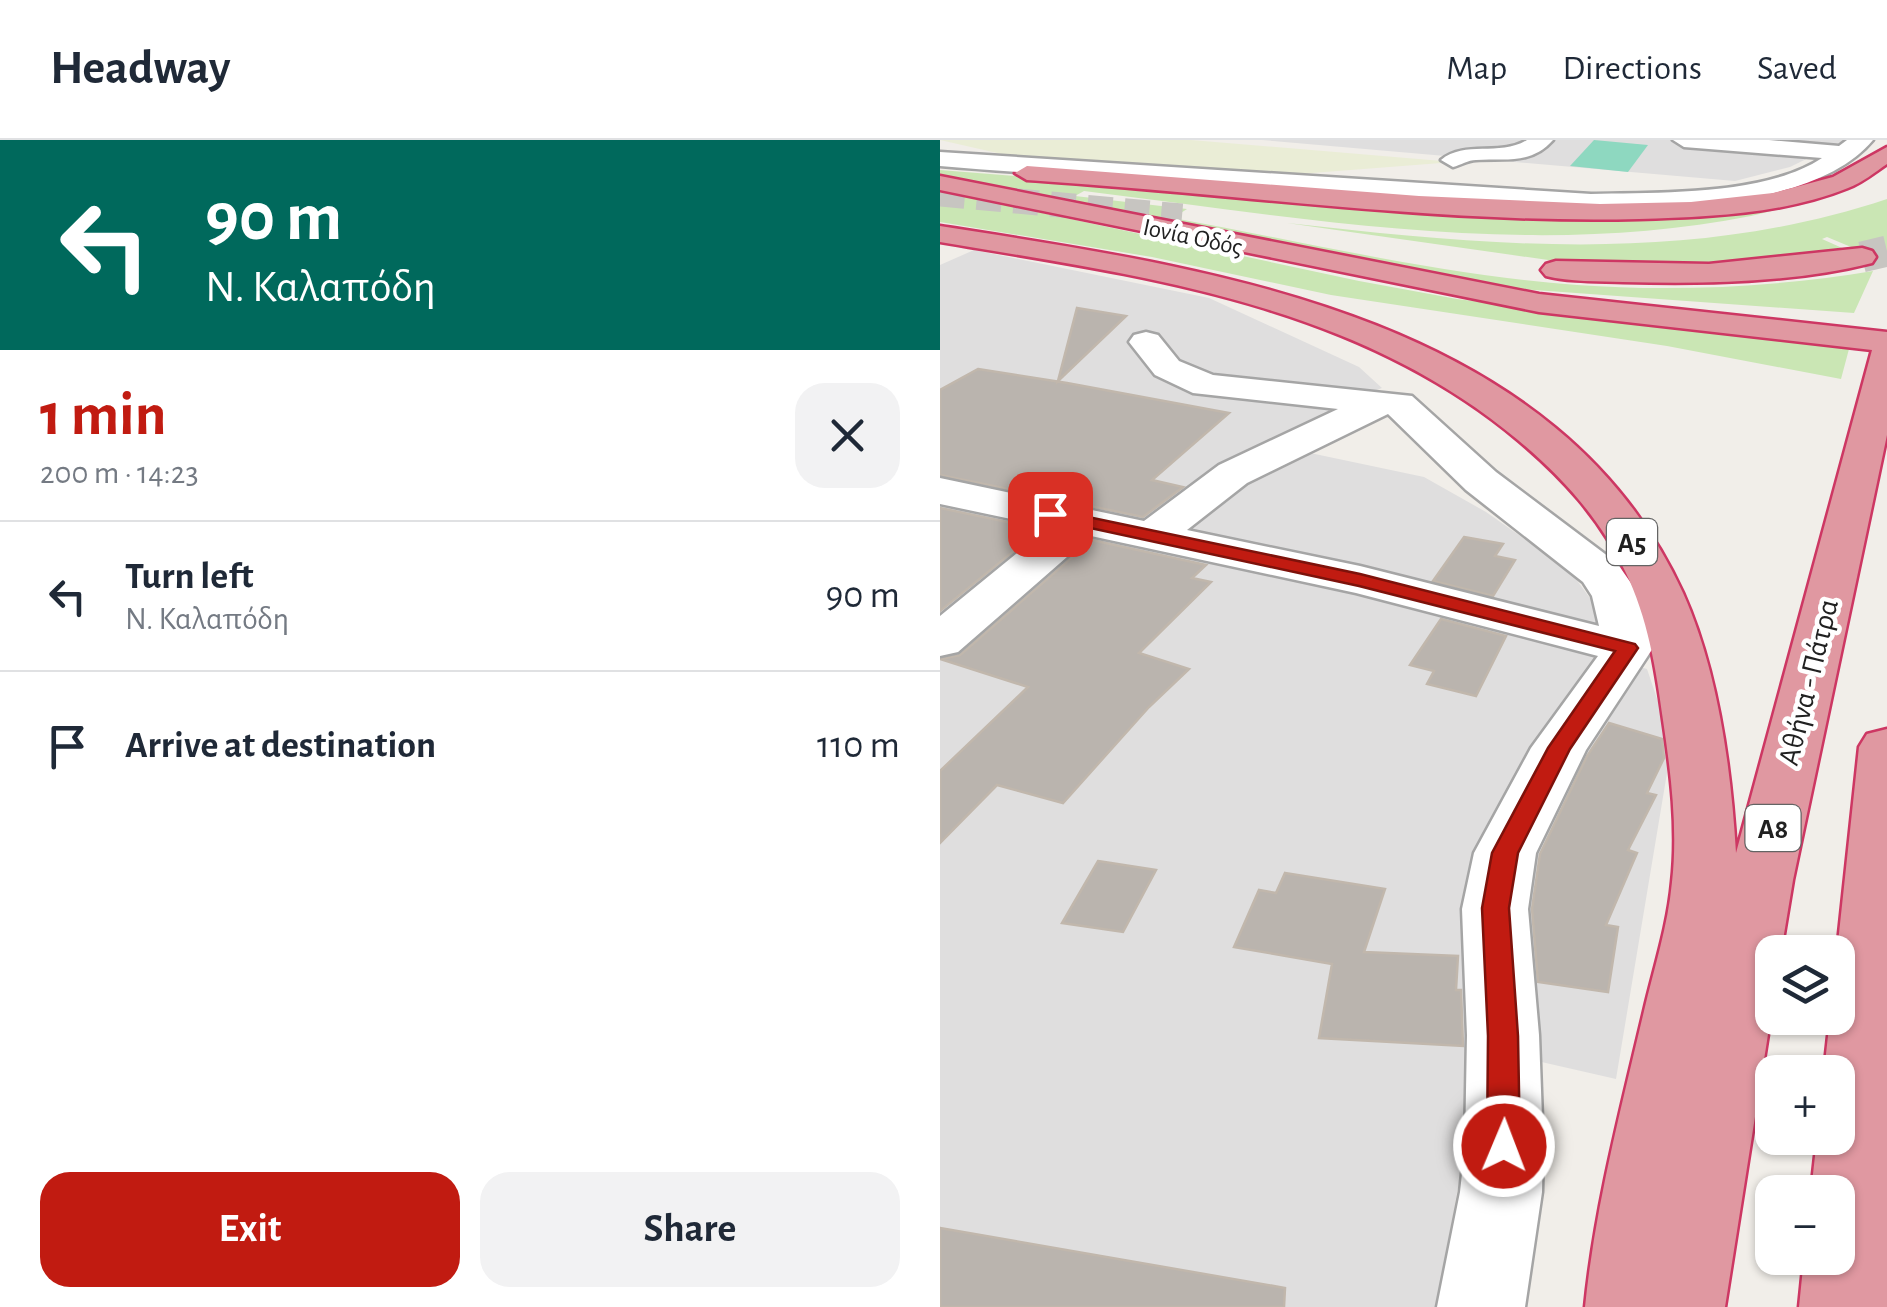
<!DOCTYPE html>
<meta charset="utf-8">
<style>
body{margin:0;font-family:"Alegreya Sans",sans-serif;background:#f2f2f3;color:#1f2937;height:100vh;display:flex;flex-direction:column;font-size:38px;white-space:nowrap}
*{box-sizing:border-box;margin:0}
p{font-size:32px;color:#747a83}
.icon{flex:none;width:55px;height:55px;fill:none;stroke:currentColor;stroke-width:2;stroke-linecap:round;stroke-linejoin:round}
.map{position:relative;flex:1;overflow:hidden}
.panel{display:flex;flex-direction:column;background:#fff;width:940px}
.panel>*{flex:none}
.hud{background:#00695c;color:#fff;overflow:hidden}
.fabs{position:absolute;left:815px;top:795px;display:grid;gap:20px}
.fabs a{display:grid;place-items:center;width:100px;height:100px;border-radius:20px;background:#fff;box-shadow:0 2px 8px #0004;font-size:50px}
.pin{position:absolute;display:grid;place-items:center;width:85px;height:85px;color:#fff;margin:-42px;border-radius:20px;box-shadow:0 5px 15px #0006}
.me{position:absolute;width:110px;margin:-55px;rotate:1deg;stroke-linejoin:round;filter:drop-shadow(0 0 8px #0008)}
.turn{display:flex;align-items:center;gap:35px;height:210px;padding:0 40px;font-size:45px}
.turn .icon{width:130px;height:130px;stroke-width:2.5}
.turn b{display:block;font-size:70px;line-height:85px}
.round{display:grid;place-items:center;flex:none;width:105px;height:105px;border-radius:30px;background:#f2f2f3}
.head{display:flex;align-items:center;justify-content:space-between;height:170px;padding:0 40px}
h1{font-size:60px;font-weight:700;line-height:75px;color:#c11b11}
.cta{display:flex;gap:20px;margin-top:auto;padding:20px 40px}
.cta a{flex:1;height:115px;border-radius:30px;background:#c11b11;color:#fff;font-size:40px;font-weight:700;line-height:115px;text-align:center}
.cta a+a{background:#f2f2f3;color:#1f2937}
ul{padding:0;list-style:none}
li{display:flex;align-items:center;gap:30px;height:150px;padding:0 40px;border-top:2px solid #e0e1e3}
li div{flex:1}
li b{display:block;font-size:38px}
li em{font-style:normal}
header{display:flex;align-items:center;gap:60px;box-sizing:border-box;height:140px;padding:0 50px;background:#fff;border-bottom:2px solid #e0e1e3}
header strong{font-size:48px}
nav{display:flex;gap:55px;margin-inline-start:auto;font-size:35px}
main{display:flex;flex:1;min-height:0}
.map>svg:first-child{display:block}
.residential{fill:#dfdede}
.farmland{fill:#eaedd6}
.grass{fill:#cae6b4}
.pitch{fill:#8ed8c0}
.building{fill:#bab4ae;stroke:#c1b7ac;stroke-width:2.5}
.lines{fill:none;stroke-linecap:round;stroke-linejoin:round}
.highway-tunnel-far1{stroke:#c7c5c1;stroke-width:25;stroke-dasharray:25 12;stroke-linecap:butt}
.highway-tunnel{stroke:#c7c5c1;stroke-width:31;stroke-dasharray:31 15;stroke-linecap:butt}
.minor-casing{stroke:#a5a5a5;stroke-width:5}
.highway-casing{stroke:#cd3763;stroke-width:5}
.minor{fill:#fff;fill-rule:evenodd}
.highway{fill:#e098a1;fill-rule:evenodd}
.route{fill:#c11b11;stroke:#7d120b;stroke-width:2.5}
.labels{text-anchor:middle;stroke-width:9;stroke-linejoin:round;paint-order:stroke}
.far-street-label{font-size:25px;fill:#212121;stroke:#fff}
.shield{fill:#fff;stroke:#646464;stroke-width:2.5}
.shield-label{font-size:28px;font-weight:bold;fill:#212121}
.street-label{font-size:30px;fill:#212121;stroke:#fff}
</style>
<header>
<strong>Headway</strong>
<nav><a>Map</a><a>Directions</a><a>Saved</a></nav>
</header>
<main>
<section class="panel">
<div class="hud">
<div class="turn"><svg class="icon" aria-label="left" viewBox="0 0 24 24"><path d="M17 20v-9H6M10 6l-5 5 5 5"/></svg><div><b>90 m</b>Ν. Καλαπόδη</div></div>
</div>
<div class="head"><div><h1>1 min</h1><p>200 m · 14:23</p></div><a class="round"><svg class="icon" aria-label="close" viewBox="0 0 24 24"><path d="M6 6l12 12M18 6L6 18"/></svg></a></div>
<ul>
<li><svg class="icon" aria-label="left" viewBox="0 0 24 24"><path d="M17 20v-9H6M10 6l-5 5 5 5"/></svg><div><b>Turn left</b><p>Ν. Καλαπόδη</p></div><em>90 m</em></li>
<li><svg class="icon" aria-label="arrive" viewBox="0 0 24 24"><path d="M6 21V4h12l-3 4 3 4H6"/></svg><div><b>Arrive at destination</b></div><em>110 m</em></li>
</ul>
<div class="cta"><a>Exit</a><a>Share</a></div>
</section>
<div class="map">
<svg width="947" height="1167" viewBox="0 0 947 1167">
<rect width="100%" height="100%" fill="#f1eee9"/>
<!-- residential -->
<path class="residential" d="M322,0H905L850,27L795,41Z
M34,110L269,158L419,227L442,248L399,264L337,306L484,337L546,372L630,431L661,473V516L707,529L732,603L676,939L536,907L524,1015L496,1167H0V125Z"/>
<!-- farmland -->
<path class="farmland" d="M0,0H251L514,22L321,37L114,26Z"/>
<!-- grass -->
<path class="grass" d="M0,30L567,76C691,82 785,73 906,49C875,58 843,69 811,76C590,120 364,78 144,51L135,56L247,69L233,78C367,102 501,135 637,145C735,152 837,147 933,131L914,173L565,148L0,35Z
M0,51L419,141L517,159L909,209L901,239L727,206L391,155L212,117L0,82Z
M947,59V122L887,97L882,99L909,111L806,124L622,122L347,83C551,106 749,125 947,59Z"/>
<!-- pitch -->
<path class="pitch" d="M654,0L708,5L688,32L630,26Z"/>
<!-- building -->
<path class="building" d="M137,168L186,176L118,241Z
M38,229L127,243L289,273L212,340L243,347L203,377L0,335V250Z
M0,368L101,389L0,471Z
M524,397L563,404L555,416L575,420L553,456L493,441Z
M152,400L266,425L252,438L271,442L199,513L249,529L209,567L123,663L57,645L0,703V631L88,547L0,519L20,515Z
M501,479L566,496L536,556L487,544L494,531L470,525Z
M669,583L722,599L724,618L707,653L716,655L688,710L697,713L666,785L678,787L668,852L598,842L592,769L600,714L647,616Z
M158,721L216,730L183,792L122,783Z
M345,733L445,749L424,812L518,816L516,850H521L523,906L379,898L392,824L294,807L319,750L336,753Z
M0,1088L345,1148L344,1167H0Z"/>
<g class="lines">
<!-- highway-tunnel-far1 -->
<path class="highway-tunnel-far1" d="M0,54L242,76"/>
<!-- highway-tunnel -->
<path class="highway-tunnel" d="M922,117L947,111"/>
<defs>
<path id="minor" d="M587,0H613C591,25 565,18 536,20C528,20 521,25 513,27L501,20C525,0 560,17 587,0Z
M733,0H829L899,6L907,0H933C841,111 482,59 349,49C233,41 116,36 0,26V12L651,54C718,52 825,56 882,18L744,7Z
M206,192L218,195L239,221L273,235L472,256L556,332L677,423L700,456L713,508L646,610L596,713L588,769L599,895L603,1006L602,1052L585,1167H497L520,1052L525,1006L527,895L522,769L534,713L591,608L658,516L416,453L151,396L18,512L0,516V476L109,387L0,364V338L204,381L279,325L398,269L253,253L215,235L189,202L194,195ZM448,274L526,350L643,442L652,456L659,486L420,426L247,390L307,343Z"/>
<path id="highway" d="M947,7V24C935,32 922,43 908,48C844,74 768,77 699,79C495,84 291,53 87,40L75,33L87,26L479,56L660,64L751,62L833,53L893,37Z
M0,36L599,154L947,192V295L853,740L841,812H832V869L785,1167H645C655,1067 681,969 704,871C714,828 728,786 732,742C738,689 731,634 723,580C716,529 708,478 685,431C660,378 622,337 578,300C415,163 203,136 0,102V86C268,128 615,174 743,453C778,531 791,628 796,713L932,210L599,172L0,50Z
M922,108L932,111L936,117L932,123C853,143 765,144 683,142C658,141 630,142 606,136L601,130L606,124L616,121L769,124Z
M947,589V1167H859L864,1118H898V1052H871L877,998H898V932H884L890,878H898L897,812L919,607L927,594Z"/>
</defs>
<!-- minor casing -->
<use href="#minor" class="minor-casing"/>
<!-- highway casing -->
<use href="#highway" class="highway-casing"/>
<!-- minor -->
<use href="#minor" class="minor"/>
<!-- highway -->
<use href="#highway" class="highway"/>
</g>
<!-- route -->
<path class="route" d="M110,369L420,434L695,504L698,508L630,609L578,713L569,768L578,896L580,1006L575,1016L564,1020L552,1016L547,1006L548,896L542,768L552,713L608,608L675,511L419,446L104,378V370Z"/>
<g class="labels">
<!-- far-street labels -->
<g class="far-street-label">
<text transform="translate(253 96) rotate(12)" y="9">Ιονία Οδός</text>
</g>
<!-- shield labels -->
<g class="shield">
<rect x="667" y="379" width="50" height="46" rx="8"/>
<rect x="805.5" y="665" width="55" height="46" rx="8"/>
</g>
<g class="shield-label">
<text x="692" y="412">Α5</text>
<text x="833" y="698">Α8</text>
</g>
<!-- street labels -->
<g class="street-label">
<text transform="translate(868 542) rotate(-76)" y="10">Αθήνα - Πάτρα</text>
</g>
</g>
</svg>
<div class="fabs">
<a><svg class="icon" aria-label="layers" viewBox="0 0 24 24"><path d="M12 4l9 5-9 5-9-5zM3 14l9 5 9-5"/></svg></a>
<a>+</a>
<a>−</a>
</div>
<div class="pin" style="left:110px;top:374px;background:#d93025"><svg class="icon" aria-label="arrive" viewBox="0 0 24 24"><path d="M6 21V4h12l-3 4 3 4H6"/></svg></div>
<svg class="me" style="left:564px;top:1006px" viewBox="-20 -20 40 40"><circle r="17" fill="#c11b11" stroke="#fff" stroke-width="3"/><path d="M0-11L8 9 0 5-8 9z" fill="#fff"/></svg>
</div>
</main>
